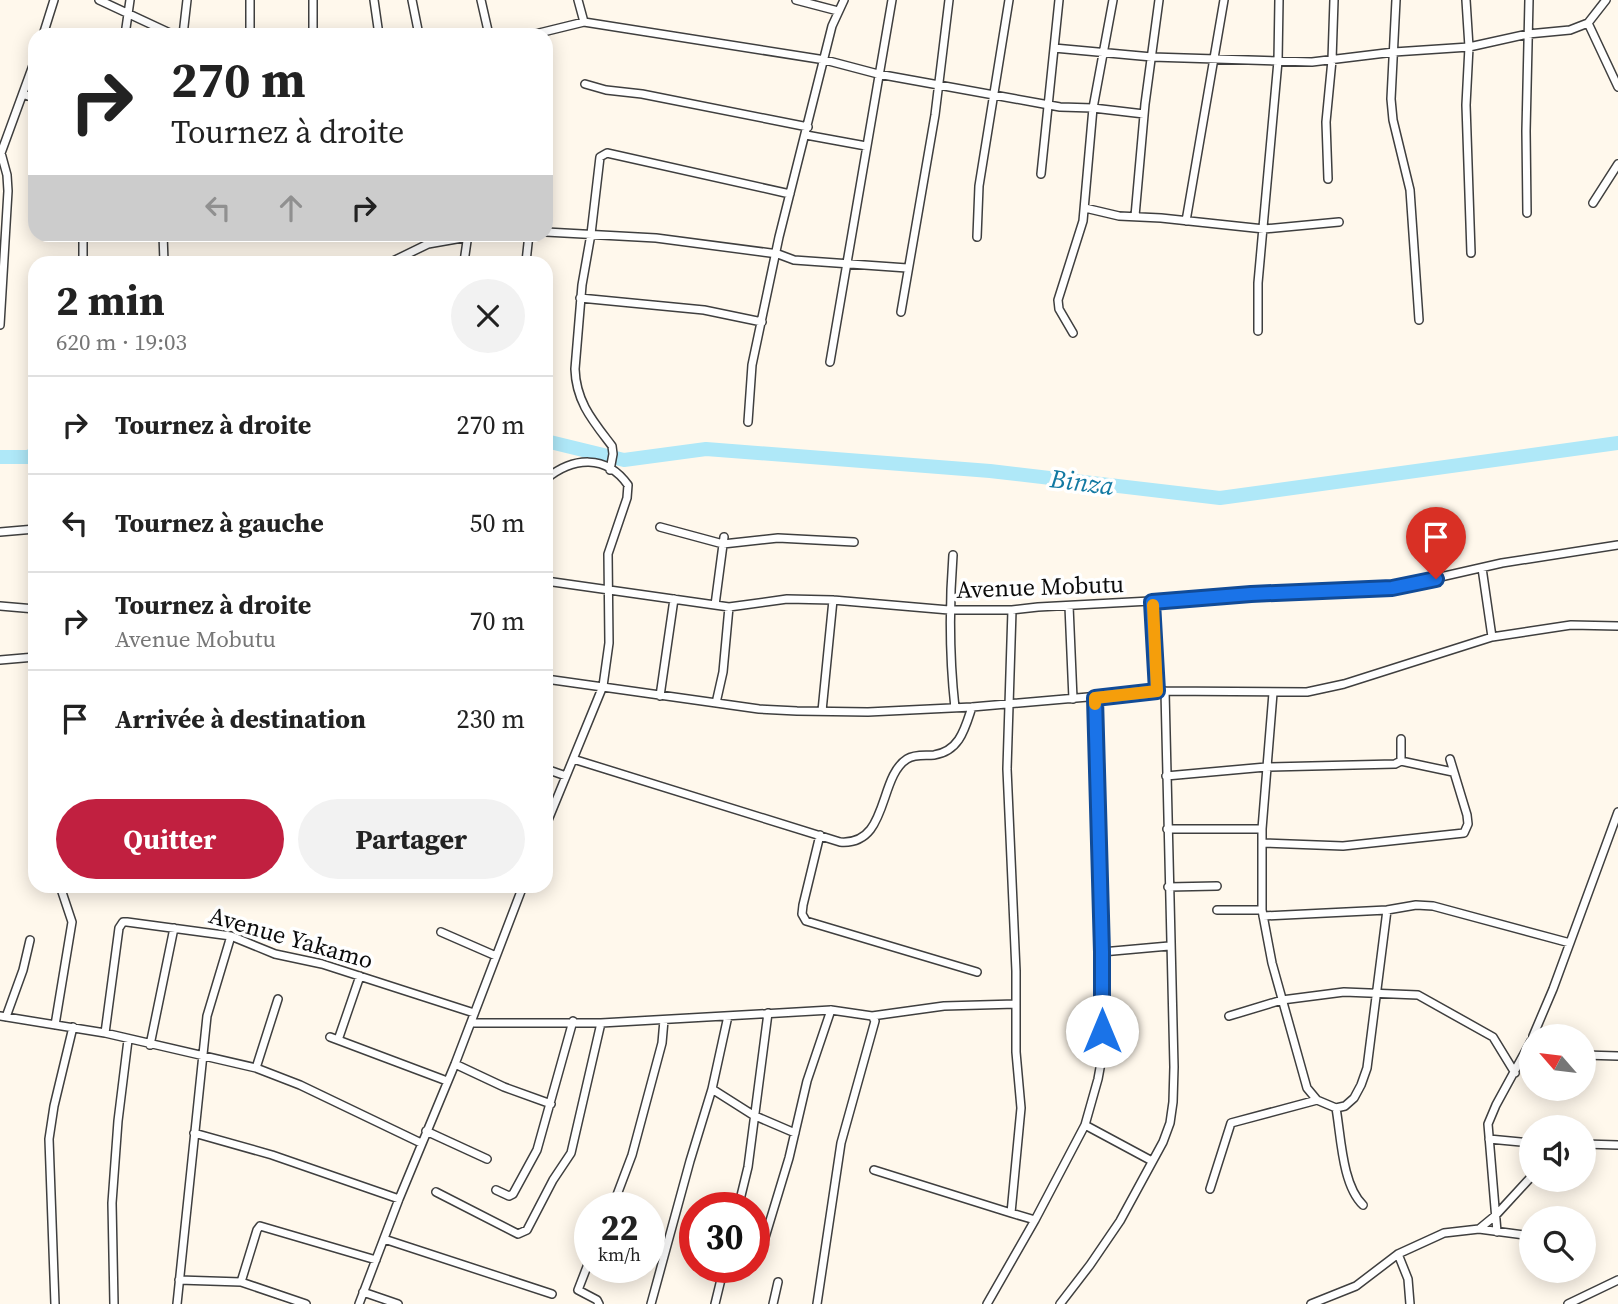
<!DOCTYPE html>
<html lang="fr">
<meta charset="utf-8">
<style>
body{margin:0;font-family:"Source Serif 4",serif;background:#f2f2f2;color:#222;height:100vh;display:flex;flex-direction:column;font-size:26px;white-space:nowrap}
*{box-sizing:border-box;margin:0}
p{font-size:23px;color:#767676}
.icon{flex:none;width:38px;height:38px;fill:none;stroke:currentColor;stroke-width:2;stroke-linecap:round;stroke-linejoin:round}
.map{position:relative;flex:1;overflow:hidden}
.side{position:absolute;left:28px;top:256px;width:525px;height:637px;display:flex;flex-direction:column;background:#fff;border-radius:21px;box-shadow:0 4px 18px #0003}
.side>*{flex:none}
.hud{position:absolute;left:28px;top:28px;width:525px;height:214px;border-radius:21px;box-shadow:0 4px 18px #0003;background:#fff;color:#222;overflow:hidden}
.needle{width:46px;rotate:298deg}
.fabs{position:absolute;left:1519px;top:1024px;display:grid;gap:14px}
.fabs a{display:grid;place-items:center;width:77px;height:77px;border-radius:50%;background:#fff;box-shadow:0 4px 18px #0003;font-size:35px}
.speed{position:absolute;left:574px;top:1192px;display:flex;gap:14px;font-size:35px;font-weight:700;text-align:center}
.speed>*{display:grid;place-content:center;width:91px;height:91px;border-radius:50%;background:#fff;box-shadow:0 4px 18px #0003;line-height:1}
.speed small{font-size:18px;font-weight:400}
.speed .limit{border:10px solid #d22;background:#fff;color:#111}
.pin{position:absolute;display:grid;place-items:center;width:60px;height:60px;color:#fff;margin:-72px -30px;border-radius:50% 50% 50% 0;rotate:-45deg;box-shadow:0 0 7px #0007}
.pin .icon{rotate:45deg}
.me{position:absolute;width:77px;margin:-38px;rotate:0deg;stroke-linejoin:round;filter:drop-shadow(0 0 5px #0008)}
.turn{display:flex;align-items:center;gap:24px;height:147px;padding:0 28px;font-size:32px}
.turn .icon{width:91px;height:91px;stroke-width:2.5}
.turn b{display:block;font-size:49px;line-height:60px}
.lanes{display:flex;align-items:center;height:66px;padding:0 28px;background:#0003;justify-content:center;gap:35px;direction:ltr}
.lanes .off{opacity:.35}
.round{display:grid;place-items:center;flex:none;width:74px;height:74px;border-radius:37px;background:#f2f2f2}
.overview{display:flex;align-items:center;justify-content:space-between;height:119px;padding:0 28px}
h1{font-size:42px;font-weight:700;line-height:52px}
.cta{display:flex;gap:14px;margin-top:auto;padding:14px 28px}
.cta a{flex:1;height:80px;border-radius:42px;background:#c12040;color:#fff;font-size:28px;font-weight:700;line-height:80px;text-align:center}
.cta a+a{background:#f2f2f2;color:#222}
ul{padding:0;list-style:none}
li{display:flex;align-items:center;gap:21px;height:98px;padding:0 28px;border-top:2px solid #e0e0e0}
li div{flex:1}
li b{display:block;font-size:26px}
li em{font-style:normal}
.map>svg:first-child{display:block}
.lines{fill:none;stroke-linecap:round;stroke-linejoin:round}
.river{stroke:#afe8f8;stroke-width:14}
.street-casing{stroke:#3f3f3f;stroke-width:10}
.street{stroke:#fff;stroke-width:7}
.route-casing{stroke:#114b97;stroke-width:18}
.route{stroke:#1a73e8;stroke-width:12}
.slow{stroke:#f59e0b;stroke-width:12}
.labels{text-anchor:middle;stroke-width:7;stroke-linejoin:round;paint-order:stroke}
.street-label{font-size:24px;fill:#0c0c0c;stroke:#fff}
.water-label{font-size:26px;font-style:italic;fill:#1279a2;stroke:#fff}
</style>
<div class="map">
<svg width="1618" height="1304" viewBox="0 0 1618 1304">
<rect width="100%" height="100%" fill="#fff8ec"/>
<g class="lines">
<!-- river -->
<path class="river" d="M546,441L624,460L706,449L990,471L1220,498L1618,443
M0,457H28L35,454"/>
<defs>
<path id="street" d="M99,0L174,35
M250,0V35
M374,0L379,35
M412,0L419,35
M481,0L489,35
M578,0L584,22
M796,0L838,11
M1396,0L1391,99L1393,120L1410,190L1419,320
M1466,0L1469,47L1466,105L1471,253
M1588,23L1618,87
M43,35L54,0
M125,35L130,0
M183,35L187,0
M313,35V0
M531,35L584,22L825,60L878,74L1060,107L1093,108L1113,0
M1054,48L1152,57L1312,62L1394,52L1469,47L1528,34L1570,30L1588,23L1606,0
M585,84L606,90L642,94L808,127
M24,94L35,99
M806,135L866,146
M1041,174L1059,0
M1328,179L1326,122L1332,60L1334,0
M1593,203L1618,164
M1085,208L1119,216L1161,218L1264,229L1339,222
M1527,213L1526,131L1529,0
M1135,216L1145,104L1159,0
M1186,221L1224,0
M546,232L656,238L778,254L794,260L907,268
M83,234V261
M163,234L164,262
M977,237L979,186L1009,0
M391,262L428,244L485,234
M464,262L468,234
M526,262L529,234
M580,298L704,310L762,322
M901,312L935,115L949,0
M0,325L8,191L7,175L1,153L35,60
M1258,331V283L1278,61L1279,0
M1073,333L1059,309L1058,300L1083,221L1093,108L1144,114
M830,362L892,0
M748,422L752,365L779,237L832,26L844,0
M610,470L613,454L612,446C593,421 576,402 575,369L582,285L591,234L600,157L607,153L790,194
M546,479C573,457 606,454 628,485L627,498L608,554L609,643L603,686L546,825
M660,527L723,544L778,538L854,542
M0,532L35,529
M953,555C949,608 949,654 955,708
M1482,568L1492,637
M546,581L729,607L787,599L833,600L949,610H1012L1038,607L1392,588L1502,563L1618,545
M1152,602L1157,691
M715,605L724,537
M0,606L35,609
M1069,606L1073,699
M1012,610L1007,769L1016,971V1052L1021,1108L1011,1213L1035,1220
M0,660L35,657
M546,679L759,709L797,711L868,712L972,707L1157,691L1307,692L1344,684L1492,637L1571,625L1618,626
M1273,693L1262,829V910L1272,963L1307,1088L1317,1100L1336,1108L1345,1106L1354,1098L1361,1085L1367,1068L1387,910
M660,696L674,599
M716,703L723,672L729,607
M822,711L833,600
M573,759L840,842C889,846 878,777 907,759C915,754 926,756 934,755C960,751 965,728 972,707
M1401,761V739
M546,769L566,776
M1166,776L1266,767L1395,764L1401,761L1453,772
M1167,829H1262
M820,835L803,905L802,914L806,921L977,972
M1262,843L1343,846L1464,833L1468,824L1467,815L1450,759
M1168,887L1217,886
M1217,910H1262
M1263,916L1387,910L1416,905L1433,906L1570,943
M441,932L496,956
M1102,952L1169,946
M0,1016L105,1033L256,1068L300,1085L421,1143
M872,1016L944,1006L1016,1004
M1229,1016L1282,1000L1344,992L1418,995L1493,1037L1515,1073
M6,1017L23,970L30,940
M471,1023H601L831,1010L872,1016L875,1021L841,1143L817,1304
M55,1025L72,922L60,886
M105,1033L119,928L123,922H127L231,936L275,954L322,964L474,1013
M1533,1036L1553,989L1618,812
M330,1037L447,1081
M338,1040L360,976
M150,1045L174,928
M1584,1055L1618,1056
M455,1064L504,1087L551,1104
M256,1068L278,999
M712,1089L753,1115L795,1133
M1336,1108C1341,1136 1342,1185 1363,1205
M1085,1125L1152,1161
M426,1131L487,1159
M194,1133L272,1155L399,1199
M1489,1139L1531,1143
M1584,1144L1618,1145
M874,1170L1011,1213
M1210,1189L1231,1123L1317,1100
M496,1190L509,1196L513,1194L537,1150L573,1021
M436,1192L518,1234L527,1230L553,1180L571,1153L601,1023
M612,1208L632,1155L662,1043L664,1020
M738,1208L748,1167L768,1013
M1479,1229L1496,1215L1531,1177
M1497,1232L1488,1124L1496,1105L1531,1041
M384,1239L552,1294
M763,1244L789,1158L807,1081L831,1010
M1398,1254L1408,1279L1410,1304
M590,1259L578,1290L597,1300L599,1304
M179,1280L241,1282L306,1304
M241,1282L257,1230L260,1226L376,1260
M363,1292L398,1304
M55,1304L49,1139L54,1106L73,1027
M114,1304L112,1203L118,1121L128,1040
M177,1304L207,1016L231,936
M359,1304L399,1199L455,1064L523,886
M651,1304L690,1161L712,1089L728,1016
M715,1304L724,1267
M773,1304L778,1282
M987,1304L1035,1220L1085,1125L1098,1079L1102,1057V952L1095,698
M1060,1304L1090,1265L1120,1221L1163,1142L1170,1123L1173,1102L1174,1067L1165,691
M1311,1304L1356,1286L1398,1254L1444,1233L1479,1229L1531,1236
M1568,1304L1618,1280"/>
</defs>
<!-- street casing -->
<use href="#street" class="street-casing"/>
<!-- street -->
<use href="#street" class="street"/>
</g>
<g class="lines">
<defs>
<path id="route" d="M1102,1031V952L1095,698L1157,691L1152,602L1251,594L1392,588L1436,579"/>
</defs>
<!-- route casing -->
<use href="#route" class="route-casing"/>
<!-- route -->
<use href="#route" class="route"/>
<!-- slow -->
<path class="slow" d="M1095,704V698L1157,691L1153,605"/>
</g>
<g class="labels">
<!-- street labels -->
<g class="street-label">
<text transform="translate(1040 587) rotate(-2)" y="8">Avenue Mobutu</text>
<text transform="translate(291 938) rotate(16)" y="8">Avenue Yakamo</text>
</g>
<!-- water labels -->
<g class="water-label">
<text transform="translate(1082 482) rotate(7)" y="9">Binza</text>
</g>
</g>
</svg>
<div class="fabs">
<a><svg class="needle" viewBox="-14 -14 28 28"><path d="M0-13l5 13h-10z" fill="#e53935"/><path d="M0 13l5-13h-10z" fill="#767676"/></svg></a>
<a><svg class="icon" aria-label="sound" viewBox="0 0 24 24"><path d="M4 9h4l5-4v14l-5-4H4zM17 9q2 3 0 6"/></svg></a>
<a><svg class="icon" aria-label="search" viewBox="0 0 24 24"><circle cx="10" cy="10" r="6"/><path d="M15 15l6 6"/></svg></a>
</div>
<div class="speed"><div>22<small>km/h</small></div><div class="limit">30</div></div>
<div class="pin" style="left:1436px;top:579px;background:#d93025"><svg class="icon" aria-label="arrive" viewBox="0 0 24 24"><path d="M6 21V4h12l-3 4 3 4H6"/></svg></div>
<svg class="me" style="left:1102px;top:1031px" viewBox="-20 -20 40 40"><circle r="19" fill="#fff"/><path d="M0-13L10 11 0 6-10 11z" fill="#1a73e8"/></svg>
<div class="hud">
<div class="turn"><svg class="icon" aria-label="right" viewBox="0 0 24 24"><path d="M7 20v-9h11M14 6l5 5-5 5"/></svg><div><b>270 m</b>Tournez à droite</div></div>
<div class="lanes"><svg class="icon off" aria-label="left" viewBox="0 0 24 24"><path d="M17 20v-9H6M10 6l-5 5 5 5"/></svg><svg class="icon off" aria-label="ahead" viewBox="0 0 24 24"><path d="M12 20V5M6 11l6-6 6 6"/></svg><svg class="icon" aria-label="right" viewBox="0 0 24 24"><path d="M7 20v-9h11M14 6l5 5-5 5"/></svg></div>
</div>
<section class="side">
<div class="overview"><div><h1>2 min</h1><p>620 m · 19:03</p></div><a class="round"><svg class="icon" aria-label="close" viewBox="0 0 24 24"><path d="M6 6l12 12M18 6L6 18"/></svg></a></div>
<ul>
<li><svg class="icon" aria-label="right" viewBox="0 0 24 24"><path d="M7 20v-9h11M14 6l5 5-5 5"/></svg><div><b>Tournez à droite</b></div><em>270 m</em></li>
<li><svg class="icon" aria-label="left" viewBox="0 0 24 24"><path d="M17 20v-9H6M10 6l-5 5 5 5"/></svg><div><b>Tournez à gauche</b></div><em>50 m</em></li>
<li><svg class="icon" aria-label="right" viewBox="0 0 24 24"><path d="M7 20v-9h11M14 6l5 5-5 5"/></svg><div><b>Tournez à droite</b><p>Avenue Mobutu</p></div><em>70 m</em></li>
<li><svg class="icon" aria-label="arrive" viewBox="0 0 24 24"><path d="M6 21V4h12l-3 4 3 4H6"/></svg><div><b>Arrivée à destination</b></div><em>230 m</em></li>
</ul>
<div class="cta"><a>Quitter</a><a>Partager</a></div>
</section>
</div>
